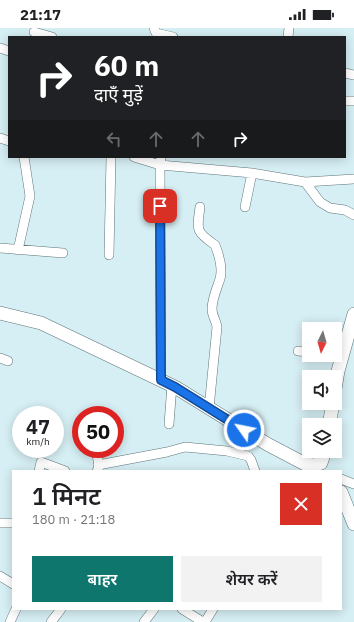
<!DOCTYPE html>
<html lang="hi">
<meta charset="utf-8">
<style>
body{margin:0;font-family:"IBM Plex Sans","Noto Sans Devanagari",sans-serif;background:#f2f2f2;color:#202124;height:100vh;display:flex;flex-direction:column;font-size:15px;white-space:nowrap}
*{box-sizing:border-box;margin:0}
p{font-size:13px;color:#757577}
.icon{flex:none;width:22px;height:22px;fill:none;stroke:currentColor;stroke-width:2;stroke-linecap:round;stroke-linejoin:round}
.map{position:relative;flex:1;overflow:hidden}
.sheet{position:absolute;left:12px;top:442px;width:330px;height:140px;display:flex;flex-direction:column;background:#fff;border-radius:0px;box-shadow:0 2px 10px #0003}
.sheet>*{flex:none}
.hud{position:absolute;left:8px;top:8px;width:338px;height:122px;border-radius:0px;box-shadow:0 2px 10px #0003;background:#202124;color:#fff;overflow:hidden}
.needle{width:26px;rotate:185deg}
.fabs{position:absolute;left:302px;top:294px;display:grid;gap:8px}
.fabs a{display:grid;place-items:center;width:40px;height:40px;border-radius:0px;background:#fff;box-shadow:0 2px 10px #0003;font-size:20px}
.speed{position:absolute;left:12px;top:378px;display:flex;gap:8px;font-size:20px;font-weight:700;text-align:center}
.speed>*{display:grid;place-content:center;width:52px;height:52px;border-radius:50%;background:#fff;box-shadow:0 2px 10px #0003;line-height:1}
.speed small{font-size:10px;font-weight:400}
.speed .limit{border:6px solid #d22;background:#fff;color:#111}
.pin{position:absolute;display:grid;place-items:center;width:34px;height:34px;color:#fff;margin:-17px;border-radius:8px;box-shadow:0 2px 6px #0006}
.me{position:absolute;width:44px;margin:-22px;rotate:303deg;stroke-linejoin:round;filter:drop-shadow(0 0 3px #0008)}
.turn{display:flex;align-items:center;gap:14px;height:84px;padding:0 20px;font-size:18px}
.turn .icon{width:52px;height:52px;stroke-width:2.5}
.turn b{display:block;font-size:28px;line-height:34px}
.lanes{display:flex;align-items:center;height:38px;padding:0 20px;background:#0003;justify-content:center;gap:20px;direction:ltr}
.lanes .off{opacity:.35}
.round{display:grid;place-items:center;flex:none;width:42px;height:42px;border-radius:0px;background:#f2f2f2}
.headline{display:flex;align-items:center;justify-content:space-between;height:68px;padding:0 20px}
h1{font-size:24px;font-weight:600;line-height:30px}
.action{display:flex;gap:8px;margin-top:auto;padding:8px 20px}
.action a{flex:1;height:46px;border-radius:0px;background:#0f766e;color:#fff;font-size:16px;font-weight:600;line-height:46px;text-align:center}
.action a+a{background:#f2f2f2;color:#202124}
.status{display:flex;justify-content:space-between;align-items:center;height:28px;padding:0 20px;background:#fff;direction:ltr}
.status svg{height:11px;fill:currentColor}
.map>svg:first-child{display:block}
.lines{fill:none;stroke-linecap:round;stroke-linejoin:round}
.minor-casing{stroke:#5e7479;stroke-width:10}
.secondary-casing{stroke:#5e7479;stroke-width:14}
.minor{stroke:#fff;stroke-width:9}
.secondary{stroke:#fff;stroke-width:13}
.route-casing{stroke:#114b97;stroke-width:10}
.route{stroke:#1a73e8;stroke-width:7}
</style>
<div class="status"><b>21:17</b><svg viewBox="0 0 49 12"><path d="M0 12V9h3v3zM5 12V6h3v6zM10 12V3h3v9zM15 12V0h3v12zM26 1h20v11H26zM47 4h2v5h-2z"/></svg></div>
<div class="map">
<svg width="354" height="594" viewBox="0 0 354 594">
<rect width="100%" height="100%" fill="#d6eff4"/>
<g class="lines">
<defs>
<path id="minor" d="M154,0L156,5L173,9
M34,4L52,9
M288,9L289,0
M0,20L9,23
M345,45L354,47
M345,73H354
M0,110L9,113
M134,129L160,137L252,145L305,154L354,151
M161,129L160,137L161,353
M305,154L320,174L330,180L345,182L354,187
M200,179C197,202 195,203 215,217C219,227 223,240 220,251C217,260 212,271 212,281C212,288 216,292 217,299L209,380
M245,179L252,145
M0,220L63,225
M18,222L30,168L24,129
M109,227L111,129
M298,323L309,324
M329,327L342,329
M0,330L8,333
M169,396L172,357
M97,426L99,439L97,443
M98,437L167,424L185,419L227,423L248,428L251,432L255,443
M39,443L41,434L65,443
M341,451L354,456
M0,495H13
M0,548L13,556
M182,581L203,594
M10,594L16,581
M51,594L61,581
M144,594L154,581
M205,594L213,581"/>
<path id="secondary" d="M0,285L41,295L175,359L267,416L305,436L315,437L321,435L325,423
M335,361L338,343L354,286
M329,397L333,375
M341,464L354,496"/>
</defs>
<!-- minor casing -->
<use href="#minor" class="minor-casing"/>
<!-- secondary casing -->
<use href="#secondary" class="secondary-casing"/>
<!-- minor -->
<use href="#minor" class="minor"/>
<!-- secondary -->
<use href="#secondary" class="secondary"/>
</g>
<g class="lines">
<defs>
<path id="route" d="M160,178L161,352L175,359L244,402"/>
</defs>
<!-- route casing -->
<use href="#route" class="route-casing"/>
<!-- route -->
<use href="#route" class="route"/>
</g>
</svg>
<div class="fabs">
<a><svg class="needle" viewBox="-14 -14 28 28"><path d="M0-13l5 13h-10z" fill="#e53935"/><path d="M0 13l5-13h-10z" fill="#757577"/></svg></a>
<a><svg class="icon" aria-label="sound" viewBox="0 0 24 24"><path d="M4 9h4l5-4v14l-5-4H4zM17 9q2 3 0 6"/></svg></a>
<a><svg class="icon" aria-label="layers" viewBox="0 0 24 24"><path d="M12 4l9 5-9 5-9-5zM3 14l9 5 9-5"/></svg></a>
</div>
<div class="speed"><div>47<small>km/h</small></div><div class="limit">50</div></div>
<div class="pin" style="left:160px;top:178px;background:#d93025"><svg class="icon" aria-label="arrive" viewBox="0 0 24 24"><path d="M6 21V4h12l-3 4 3 4H6"/></svg></div>
<svg class="me" style="left:244px;top:402px" viewBox="-20 -20 40 40"><circle r="17" fill="#1a73e8" stroke="#fff" stroke-width="3"/><path d="M0-11L8 9 0 5-8 9z" fill="#fff"/></svg>
<div class="hud">
<div class="turn"><svg class="icon" aria-label="right" viewBox="0 0 24 24"><path d="M7 20v-9h11M14 6l5 5-5 5"/></svg><div><b>60 m</b>दाएँ मुड़ें</div></div>
<div class="lanes"><svg class="icon off" aria-label="left" viewBox="0 0 24 24"><path d="M17 20v-9H6M10 6l-5 5 5 5"/></svg><svg class="icon off" aria-label="ahead" viewBox="0 0 24 24"><path d="M12 20V5M6 11l6-6 6 6"/></svg><svg class="icon off" aria-label="ahead" viewBox="0 0 24 24"><path d="M12 20V5M6 11l6-6 6 6"/></svg><svg class="icon" aria-label="right" viewBox="0 0 24 24"><path d="M7 20v-9h11M14 6l5 5-5 5"/></svg></div>
</div>
<section class="sheet">
<div class="headline"><div><h1>1 मिनट</h1><p>180 m · 21:18</p></div><a class="round" style="background:#d93025;color:#fff"><svg class="icon" aria-label="close" viewBox="0 0 24 24"><path d="M6 6l12 12M18 6L6 18"/></svg></a></div>
<div class="action"><a>बाहर</a><a>शेयर करें</a></div>
</section>
</div>
